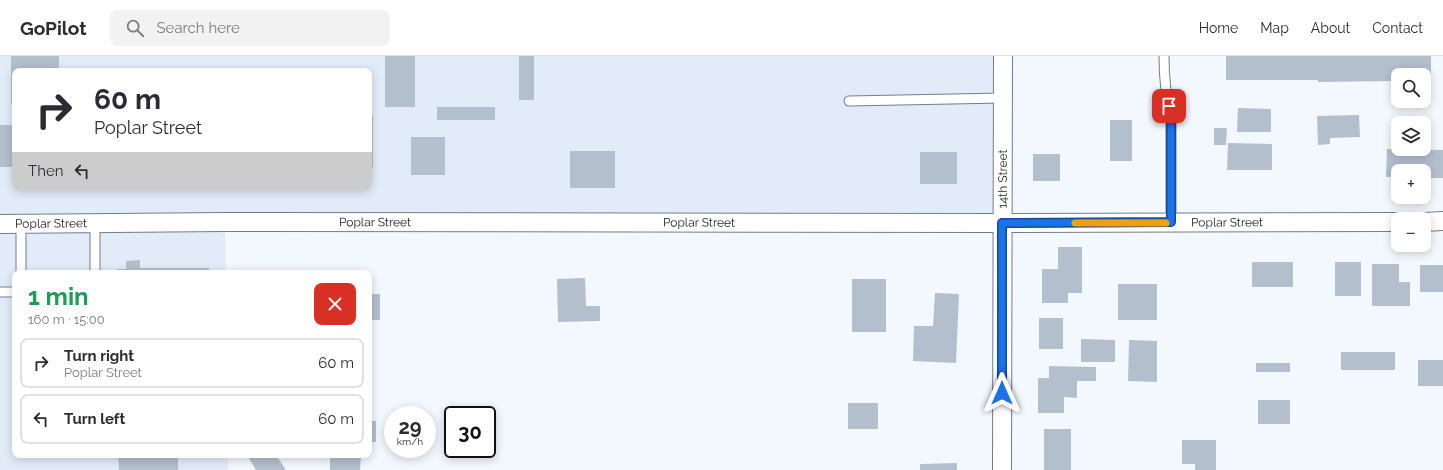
<!DOCTYPE html>
<meta charset="utf-8">
<style>
body{margin:0;font-family:Raleway,sans-serif;background:#f2f2f3;color:#2b2b33;height:100vh;display:flex;flex-direction:column;font-size:15px;white-space:nowrap}
*{box-sizing:border-box;margin:0}
p{font-size:13px;color:#7c7c81}
.icon{flex:none;width:22px;height:22px;fill:none;stroke:currentColor;stroke-width:2;stroke-linecap:round;stroke-linejoin:round}
.map{position:relative;flex:1;overflow:hidden}
.drawer{position:absolute;left:12px;top:214px;width:360px;height:188px;display:flex;flex-direction:column;background:#fff;border-radius:8px;box-shadow:0 2px 10px #0003}
.drawer>*{flex:none}
.guide{position:absolute;left:12px;top:12px;width:360px;height:122px;border-radius:8px;box-shadow:0 2px 10px #0003;background:#fff;color:#2b2b33;overflow:hidden}
.buttons{position:absolute;left:1391px;top:12px;display:grid;gap:8px}
.buttons a{display:grid;place-items:center;width:40px;height:40px;border-radius:8px;background:#fff;box-shadow:0 2px 10px #0003;font-size:20px}
.speed{position:absolute;left:384px;top:350px;display:flex;gap:8px;font-size:20px;font-weight:700;text-align:center}
.speed>*{display:grid;place-content:center;width:52px;height:52px;border-radius:50%;background:#fff;box-shadow:0 2px 10px #0003;line-height:1}
.speed small{font-size:10px;font-weight:400}
.speed .limit{border:2px solid #111;border-radius:6px;background:#fff;color:#111}
.pin{position:absolute;display:grid;place-items:center;width:34px;height:34px;color:#fff;margin:-17px;border-radius:8px;box-shadow:0 2px 6px #0006}
.me{position:absolute;width:44px;margin:-22px;rotate:0deg;stroke-linejoin:round;filter:drop-shadow(0 0 3px #0008)}
.turn{display:flex;align-items:center;gap:14px;height:84px;padding:0 16px;font-size:18px}
.turn .icon{width:52px;height:52px;stroke-width:2.5}
.turn b{display:block;font-size:28px;line-height:34px}
.then{display:flex;align-items:center;height:38px;padding:0 16px;background:#0003;gap:8px;font-size:15px}
.round{display:grid;place-items:center;flex:none;width:42px;height:42px;border-radius:8px;background:#f2f2f3}
.head{display:flex;align-items:center;justify-content:space-between;height:68px;padding:0 16px}
h1{font-size:24px;font-weight:700;line-height:30px;color:#1e9e55}
ul{padding:0;list-style:none}
li{display:flex;align-items:center;gap:12px;height:50px;margin:0 8px 6px;padding:0 8px;border:2px solid #e1e1e2;border-radius:8px}
li div{flex:1}
li b{display:block;font-size:15px}
li em{font-style:normal}
header{display:flex;align-items:center;gap:24px;box-sizing:border-box;height:56px;padding:0 20px;background:#fff;border-bottom:1px solid #e1e1e2}
header strong{font-size:19px}
nav{display:flex;gap:22px;margin-inline-start:auto;font-size:14px}
.search{width:280px;height:36px;background:#f2f2f3;display:flex;align-items:center;gap:10px;box-sizing:border-box;padding:0 14px;border-radius:8px;color:#7c7c81;font-size:15px}
.map>svg:first-child{display:block}
.built{fill:#e2ecf9;fill-rule:evenodd}
.building{fill:#b4bfce}
.lines{fill:none;stroke-linecap:round;stroke-linejoin:round}
.lane-casing{stroke:#727c8b;stroke-width:11}
.street-casing{stroke:#727c8b;stroke-width:20}
.lane{stroke:#fff;stroke-width:9}
.street{stroke:#fff;stroke-width:18}
.route-casing{stroke:#114b97;stroke-width:10}
.route{stroke:#1a73e8;stroke-width:7}
.slow{stroke:#f59e0b;stroke-width:7}
.labels{text-anchor:middle;stroke-width:4;stroke-linejoin:round;paint-order:stroke}
.street-label{font-size:12px;fill:#1a1e24;stroke:#fff}
</style>
<header>
<strong>GoPilot</strong>
<div class="search"><svg class="icon" aria-label="search" viewBox="0 0 24 24"><circle cx="10" cy="10" r="6"/><path d="M15 15l6 6"/></svg>Search here</div>
<nav><a>Home</a><a>Map</a><a>About</a><a>Contact</a></nav>
</header>
<div class="map">
<svg width="1443" height="414" viewBox="0 0 1443 414">
<rect width="100%" height="100%" fill="#f3f8fe"/>
<!-- built -->
<path class="built" d="M0,0H1002V167H225L226,217H15V399H228V414H0ZM15,15H369V131H15Z"/>
<!-- building -->
<path class="building" d="M11,0H59V15H15V48H11Z
M385,0H415V51H385Z
M519,0H534V44H519Z
M1226,0H1431V25H1424V19H1398V25L1318,26V24H1226Z
M437,51H495V64H437Z
M1238,52L1271,53V76H1237Z
M369,59H373V111H369Z
M1359,59L1360,81L1330,82V88L1318,89L1317,60Z
M1110,64H1132V105H1110Z
M0,69H15V111H0Z
M1214,72H1227L1226,89H1214Z
M411,81H445V119H411Z
M1228,87L1272,88V114H1227Z
M1387,93L1443,94V122H1424V115H1398V121H1386Z
M570,95H615V132H570Z
M920,96H957V128H920Z
M1033,98H1060V125H1033Z
M1058,191H1082V237H1068V247H1042V213H1058Z
M140,204V212H209V217H117V213H126V205Z
M1252,206H1293V231H1252Z
M1335,206H1361V240H1335Z
M1372,208H1399V226H1410V250H1372Z
M1420,209H1443V236H1420Z
M585,222L586,250H600V265L558,266L557,223Z
M852,223H886V276H852Z
M1118,228H1157V264H1118Z
M935,237L959,238L956,307L913,305L914,270H933Z
M369,238H380V264H369Z
M1039,262H1063V293H1039Z
M1081,283L1115,284V306H1081Z
M1129,284L1157,285V326L1128,325Z
M1341,296H1395V314H1341Z
M1418,304H1443V330H1418Z
M1256,307H1290V316H1256Z
M1049,310L1096,311V325H1077V342L1064,341V357H1038V322H1049Z
M1258,344H1290V368H1258Z
M848,347H878V373H848Z
M369,365H376V386H369Z
M1044,373H1071V414H1044Z
M1182,384H1216V414H1195V408H1182Z
M118,399H178V414H119Z
M247,399H276L286,414H256Z
M330,399H361L360,414H330Z
M957,407V414H920V408Z"/>
<g class="lines">
<defs>
<path id="lane" d="M1164,0C1164,20 1165,38 1171,58V167
M849,45L1003,42
M21,168V217
M95,168V217
M0,236H15"/>
<g id="street">
<path d="M1424,166L1443,165"/>
<path id="s1" d="M0,168L225,166L1002,167L1398,166"/>
<path id="s2" d="M1002,414L1003,0"/>
</g>
</defs>
<!-- lane casing -->
<use href="#lane" class="lane-casing"/>
<!-- street casing -->
<use href="#street" class="street-casing"/>
<!-- lane -->
<use href="#lane" class="lane"/>
<!-- street -->
<use href="#street" class="street"/>
</g>
<g class="lines">
<defs>
<path id="route" d="M1002,337V167L1171,166V58L1169,50"/>
</defs>
<!-- route casing -->
<use href="#route" class="route-casing"/>
<!-- route -->
<use href="#route" class="route"/>
<!-- slow -->
<path class="slow" d="M1075,167H1166"/>
</g>
<g class="labels">
<!-- street labels -->
<g class="street-label">
<text dy="4" stroke="none"><textPath href="#s2" startOffset="291">14th Street</textPath></text>
<text dy="4" stroke="none"><textPath href="#s1" startOffset="375">Poplar Street</textPath></text>
<text dy="4" stroke="none"><textPath href="#s1" startOffset="1227">Poplar Street</textPath></text>
<text dy="4" stroke="none"><textPath href="#s1" startOffset="699">Poplar Street</textPath></text>
<text dy="4" stroke="none"><textPath href="#s1" startOffset="51">Poplar Street</textPath></text>
</g>
</g>
</svg>
<div class="buttons">
<a><svg class="icon" aria-label="search" viewBox="0 0 24 24"><circle cx="10" cy="10" r="6"/><path d="M15 15l6 6"/></svg></a>
<a><svg class="icon" aria-label="layers" viewBox="0 0 24 24"><path d="M12 4l9 5-9 5-9-5zM3 14l9 5 9-5"/></svg></a>
<a>+</a>
<a>−</a>
</div>
<div class="speed"><div>29<small>km/h</small></div><div class="limit">30</div></div>
<div class="pin" style="left:1169px;top:50px;background:#d93025"><svg class="icon" aria-label="arrive" viewBox="0 0 24 24"><path d="M6 21V4h12l-3 4 3 4H6"/></svg></div>
<svg class="me" style="left:1002px;top:337px" viewBox="-20 -20 40 40"><path d="M0-17L14 15 0 8-14 15z" fill="#1a73e8" stroke="#fff" stroke-width="4"/></svg>
<div class="guide">
<div class="turn"><svg class="icon" aria-label="right" viewBox="0 0 24 24"><path d="M7 20v-9h11M14 6l5 5-5 5"/></svg><div><b>60 m</b>Poplar Street</div></div>
<div class="then">Then<svg class="icon" aria-label="left" viewBox="0 0 24 24"><path d="M17 20v-9H6M10 6l-5 5 5 5"/></svg></div>
</div>
<section class="drawer">
<div class="head"><div><h1>1 min</h1><p>160 m · 15:00</p></div><a class="round" style="background:#d93025;color:#fff"><svg class="icon" aria-label="close" viewBox="0 0 24 24"><path d="M6 6l12 12M18 6L6 18"/></svg></a></div>
<ul>
<li><svg class="icon" aria-label="right" viewBox="0 0 24 24"><path d="M7 20v-9h11M14 6l5 5-5 5"/></svg><div><b>Turn right</b><p>Poplar Street</p></div><em>60 m</em></li>
<li><svg class="icon" aria-label="left" viewBox="0 0 24 24"><path d="M17 20v-9H6M10 6l-5 5 5 5"/></svg><div><b>Turn left</b></div><em>60 m</em></li>
</ul>
</section>
</div>
